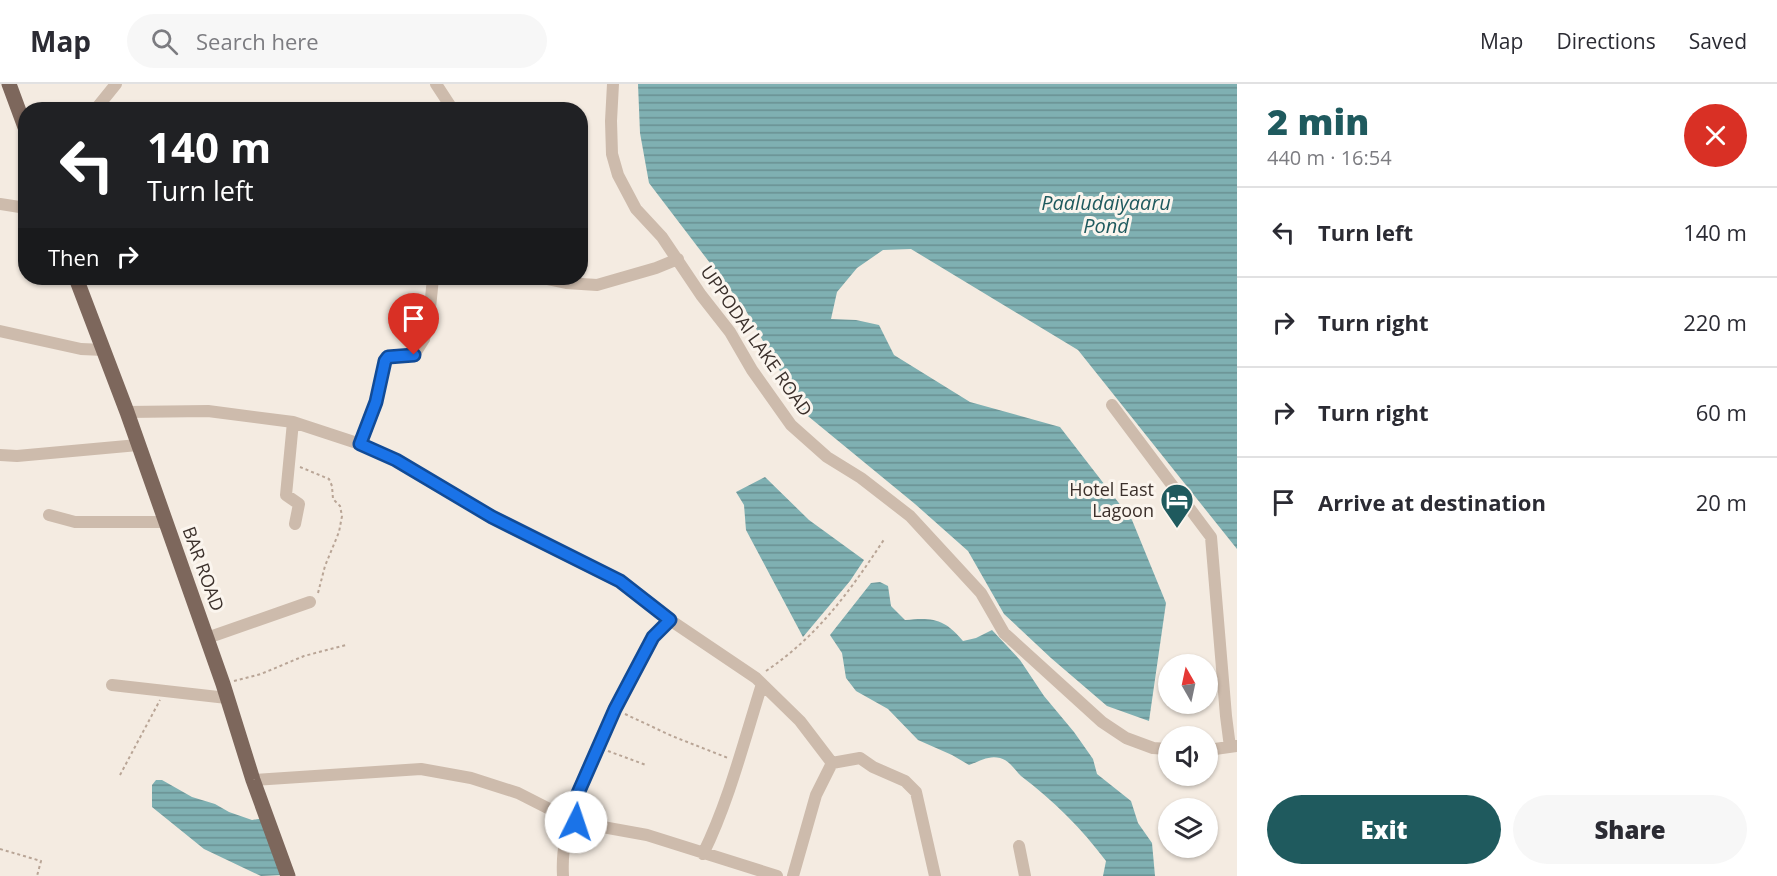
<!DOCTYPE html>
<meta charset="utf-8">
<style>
body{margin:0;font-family:"Open Sans",sans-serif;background:#f7f7f7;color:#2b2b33;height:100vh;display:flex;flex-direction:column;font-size:22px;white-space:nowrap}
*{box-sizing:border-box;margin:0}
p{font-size:20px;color:#7c7c81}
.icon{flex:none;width:33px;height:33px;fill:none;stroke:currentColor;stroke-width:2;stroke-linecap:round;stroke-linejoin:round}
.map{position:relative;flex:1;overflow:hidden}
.panel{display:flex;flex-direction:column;background:#fff;width:540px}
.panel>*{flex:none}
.top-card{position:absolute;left:18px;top:18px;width:570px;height:183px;border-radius:24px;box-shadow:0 2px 4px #0004;background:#202124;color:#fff;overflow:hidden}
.needle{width:39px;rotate:351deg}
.fabs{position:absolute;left:1158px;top:570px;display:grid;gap:12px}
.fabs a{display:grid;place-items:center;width:60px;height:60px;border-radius:50%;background:#fff;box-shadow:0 2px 4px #0004;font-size:30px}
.pin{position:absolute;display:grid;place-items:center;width:51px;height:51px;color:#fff;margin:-62px -26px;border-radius:50% 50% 50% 0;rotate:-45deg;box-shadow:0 0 6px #0007}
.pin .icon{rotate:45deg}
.me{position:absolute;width:66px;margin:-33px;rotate:4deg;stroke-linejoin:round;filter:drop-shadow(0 0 4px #0008)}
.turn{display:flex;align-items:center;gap:21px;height:126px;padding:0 30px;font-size:27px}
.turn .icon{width:78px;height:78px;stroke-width:2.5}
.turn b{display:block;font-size:42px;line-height:51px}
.then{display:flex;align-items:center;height:57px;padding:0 30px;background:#0003;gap:12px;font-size:22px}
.round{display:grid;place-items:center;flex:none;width:63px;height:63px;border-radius:32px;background:#f7f7f7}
.overview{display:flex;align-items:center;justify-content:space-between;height:102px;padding:0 30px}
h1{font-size:36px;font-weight:800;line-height:45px;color:#1f5a5e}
.button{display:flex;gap:12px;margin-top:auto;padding:12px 30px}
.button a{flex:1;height:69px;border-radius:36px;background:#1f5a5e;color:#fff;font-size:24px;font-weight:800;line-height:69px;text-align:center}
.button a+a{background:#f7f7f7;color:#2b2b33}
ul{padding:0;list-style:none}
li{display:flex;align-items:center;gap:18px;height:90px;padding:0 30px;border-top:2px solid #e1e1e2}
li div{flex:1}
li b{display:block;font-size:22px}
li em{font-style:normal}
header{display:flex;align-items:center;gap:36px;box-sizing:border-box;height:84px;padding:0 30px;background:#fff;border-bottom:2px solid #e1e1e2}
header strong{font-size:28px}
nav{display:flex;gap:33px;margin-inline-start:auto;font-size:21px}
.search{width:420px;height:54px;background:#f7f7f7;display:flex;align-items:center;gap:15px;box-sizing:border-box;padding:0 21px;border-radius:33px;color:#7c7c81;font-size:22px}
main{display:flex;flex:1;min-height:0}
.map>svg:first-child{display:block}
.water{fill:url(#water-rules)}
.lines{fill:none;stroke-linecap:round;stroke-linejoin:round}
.path{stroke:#b9a596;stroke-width:2;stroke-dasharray:3 3;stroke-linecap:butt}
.minor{stroke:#cdbbac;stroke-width:12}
.major{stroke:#7d675c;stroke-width:15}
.route-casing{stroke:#114b97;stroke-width:15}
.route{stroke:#1a73e8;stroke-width:10}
.labels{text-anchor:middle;stroke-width:6;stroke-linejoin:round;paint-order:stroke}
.street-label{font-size:18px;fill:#3b302b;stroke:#fbf5ee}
.poi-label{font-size:18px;fill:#3b302b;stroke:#fbf5ee;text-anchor:end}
.water-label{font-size:20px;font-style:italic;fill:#1f5a5e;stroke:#fbf5ee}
</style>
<header>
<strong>Map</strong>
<div class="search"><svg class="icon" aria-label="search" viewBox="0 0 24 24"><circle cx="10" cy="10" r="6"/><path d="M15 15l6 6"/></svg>Search here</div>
<nav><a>Map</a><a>Directions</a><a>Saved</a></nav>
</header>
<main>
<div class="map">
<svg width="1237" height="792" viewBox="0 0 1237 792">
<defs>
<pattern id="water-rules" width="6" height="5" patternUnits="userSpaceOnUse" patternTransform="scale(1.5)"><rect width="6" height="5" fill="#7fb0b2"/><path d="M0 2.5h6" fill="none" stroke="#699091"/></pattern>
</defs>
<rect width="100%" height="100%" fill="#f4ebe1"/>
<!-- water -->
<path class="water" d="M638,0H1237V465L1078,266L911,165L883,166L857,184L837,208L831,235L856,236L879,241L894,271L970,318L1060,343L1132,436L1166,519L1149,637L1107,622L1051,574L1004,530L968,467L915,420L803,328L745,225L649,99L640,49Z
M765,393L809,436L864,476L850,497L803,553L746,446L744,421L736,408Z
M880,498L888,502L891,522L905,536C933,533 945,535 963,557L976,554L992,546L1020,576L1044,612L1074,648L1093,675L1097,690L1131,717L1138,739L1152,759L1155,792H1103L1106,777C1082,745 1053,716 1021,692C1015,686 1009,676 1000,674C989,671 980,677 969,681L952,671L918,656L888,625L856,607L846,594L842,569L830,551L871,499Z
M156,696H162L192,713L215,720L229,728L252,736L264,734L283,791L261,792L204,765L152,723V701Z"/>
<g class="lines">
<!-- path -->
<path class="path" d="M300,383L329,395L332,402L333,415L340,422L342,432L339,448L325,482L318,509
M766,587C819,551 850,507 885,454
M234,597L261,590L304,572L346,561
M625,630L672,652L728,674
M608,667L646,681
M120,691L160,616
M0,765L41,777L37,792"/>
<!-- minor -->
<path class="minor" d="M436,0L453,26
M613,0L611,37L612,70L618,91L636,125L662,153L701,211L730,248L752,286L791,341L827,373L861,394L910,432L981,509L1004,549L1102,638L1126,654L1153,664L1168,665
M95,26L116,0
M0,120L26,124
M542,194L566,199L597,201L656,184L678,175
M0,247L81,265L104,266
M1112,321L1211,453L1226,632L1230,663
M127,328L208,327L293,338L360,360L396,376L492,433L620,497L670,536L653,553L615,625L575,716V738C563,752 562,773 563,792
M293,338L286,411L299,420L295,440
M360,360L376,318L385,277L388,273L414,271L424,255L429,234L433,194
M0,371L17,372L138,361
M49,431L75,438H165
M670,536L756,594L800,637L832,679
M207,554L310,518
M112,601L227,614
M1208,666L1236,662
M832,679L860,674L873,683L905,697L916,708L935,792
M253,696L421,685L471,694L518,709L575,738L647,751L777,792
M1019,762L1025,792
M703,770C729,717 744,657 762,600
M793,792L816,711L832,679"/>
<!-- major -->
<path class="major" d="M9,0L26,46
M76,194L127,328L223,600L253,696L288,792"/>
</g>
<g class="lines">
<defs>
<path id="route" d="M414,271L388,273L385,277L376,318L360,360L396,376L492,433L620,497L670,536L653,553L615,625L575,716L576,738"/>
</defs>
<!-- route casing -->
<use href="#route" class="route-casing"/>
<!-- route -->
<use href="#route" class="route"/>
</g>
<!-- icons -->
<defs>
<symbol id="hotel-pin" viewBox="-11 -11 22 30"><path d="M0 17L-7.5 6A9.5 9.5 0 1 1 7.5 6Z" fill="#1f5a5e" stroke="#fbf5ee"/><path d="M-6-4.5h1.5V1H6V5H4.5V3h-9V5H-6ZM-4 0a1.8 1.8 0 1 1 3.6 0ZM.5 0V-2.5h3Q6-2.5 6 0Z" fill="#fff"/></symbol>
</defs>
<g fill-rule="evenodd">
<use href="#hotel-pin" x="1158" y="397" width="38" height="52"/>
</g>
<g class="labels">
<!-- street labels -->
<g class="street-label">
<text transform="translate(756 257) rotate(55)" y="6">UPPODAI LAKE ROAD</text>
<text transform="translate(203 485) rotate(70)" y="6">BAR ROAD</text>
</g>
<!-- poi labels -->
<g class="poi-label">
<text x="1154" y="412">Hotel East<tspan x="1154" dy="21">Lagoon</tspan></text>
</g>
<!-- water labels -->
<g class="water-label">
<text x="1106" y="126">Paaludaiyaaru<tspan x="1106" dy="23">Pond</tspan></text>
</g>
</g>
</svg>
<div class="fabs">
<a><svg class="needle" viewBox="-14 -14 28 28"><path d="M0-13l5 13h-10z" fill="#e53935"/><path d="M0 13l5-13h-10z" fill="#7c7c81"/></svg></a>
<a><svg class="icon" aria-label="sound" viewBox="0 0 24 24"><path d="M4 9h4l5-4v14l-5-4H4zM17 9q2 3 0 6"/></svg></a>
<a><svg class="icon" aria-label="layers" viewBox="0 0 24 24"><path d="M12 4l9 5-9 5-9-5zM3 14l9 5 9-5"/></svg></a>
</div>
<div class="pin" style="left:414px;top:271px;background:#d93025"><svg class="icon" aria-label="arrive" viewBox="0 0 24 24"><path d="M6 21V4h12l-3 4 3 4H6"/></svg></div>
<svg class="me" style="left:576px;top:738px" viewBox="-20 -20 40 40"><circle r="19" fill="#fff"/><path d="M0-13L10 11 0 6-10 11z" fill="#1a73e8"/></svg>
<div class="top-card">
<div class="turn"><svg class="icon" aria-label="left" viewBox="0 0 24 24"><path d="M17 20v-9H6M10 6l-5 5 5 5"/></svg><div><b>140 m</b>Turn left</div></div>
<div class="then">Then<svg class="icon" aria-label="right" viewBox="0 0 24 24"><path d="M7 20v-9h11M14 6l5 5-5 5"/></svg></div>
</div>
</div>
<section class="panel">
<div class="overview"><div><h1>2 min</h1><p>440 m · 16:54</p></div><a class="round" style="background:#d93025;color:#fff"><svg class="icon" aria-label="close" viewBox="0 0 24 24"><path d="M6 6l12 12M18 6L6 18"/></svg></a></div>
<ul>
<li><svg class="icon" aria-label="left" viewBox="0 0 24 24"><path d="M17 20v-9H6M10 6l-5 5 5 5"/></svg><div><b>Turn left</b></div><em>140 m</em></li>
<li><svg class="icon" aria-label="right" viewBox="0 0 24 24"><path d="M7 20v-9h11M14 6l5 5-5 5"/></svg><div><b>Turn right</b></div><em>220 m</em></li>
<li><svg class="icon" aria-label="right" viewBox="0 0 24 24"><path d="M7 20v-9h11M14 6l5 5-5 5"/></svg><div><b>Turn right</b></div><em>60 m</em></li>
<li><svg class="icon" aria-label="arrive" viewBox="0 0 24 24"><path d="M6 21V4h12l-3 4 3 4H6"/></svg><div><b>Arrive at destination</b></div><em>20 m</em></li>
</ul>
<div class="button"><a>Exit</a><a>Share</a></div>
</section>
</main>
